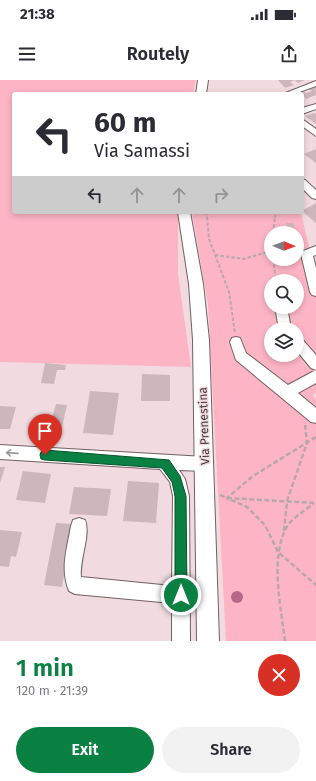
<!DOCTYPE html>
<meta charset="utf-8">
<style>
body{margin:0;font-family:"Fira Sans",sans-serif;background:#f2f2f3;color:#2b2b33;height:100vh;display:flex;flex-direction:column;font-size:15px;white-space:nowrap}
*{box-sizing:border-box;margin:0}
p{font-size:13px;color:#7c7c81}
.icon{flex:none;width:22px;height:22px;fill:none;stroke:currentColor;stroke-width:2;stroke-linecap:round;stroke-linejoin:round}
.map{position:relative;height:561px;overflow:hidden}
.details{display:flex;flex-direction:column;background:#fff;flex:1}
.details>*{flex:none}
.guide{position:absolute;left:12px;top:12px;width:292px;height:122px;border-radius:4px;box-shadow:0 2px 6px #0003;background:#fff;color:#2b2b33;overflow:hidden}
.needle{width:26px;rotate:91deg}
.buttons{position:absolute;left:264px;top:146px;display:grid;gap:8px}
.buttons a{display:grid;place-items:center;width:40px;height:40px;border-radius:50%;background:#fff;box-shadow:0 2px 6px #0003;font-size:20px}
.pin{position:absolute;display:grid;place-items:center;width:34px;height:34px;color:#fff;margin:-41px -17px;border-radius:50% 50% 50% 0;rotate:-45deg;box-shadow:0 0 4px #0007}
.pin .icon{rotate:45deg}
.me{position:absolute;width:44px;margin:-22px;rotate:0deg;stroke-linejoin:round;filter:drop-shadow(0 0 3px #0008)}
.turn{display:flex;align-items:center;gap:14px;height:84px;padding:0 16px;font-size:18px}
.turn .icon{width:52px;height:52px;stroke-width:2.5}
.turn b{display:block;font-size:28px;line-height:34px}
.lanes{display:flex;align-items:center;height:38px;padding:0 16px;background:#0003;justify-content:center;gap:20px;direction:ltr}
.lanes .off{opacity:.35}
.round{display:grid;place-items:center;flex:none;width:42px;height:42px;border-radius:21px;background:#f2f2f3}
.overview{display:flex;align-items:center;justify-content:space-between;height:68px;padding:0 16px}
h1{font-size:24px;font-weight:600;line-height:30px;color:#0b8043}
.button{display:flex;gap:8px;margin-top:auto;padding:8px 16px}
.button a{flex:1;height:46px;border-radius:24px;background:#0b8043;color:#fff;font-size:16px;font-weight:600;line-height:46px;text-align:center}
.button a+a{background:#f2f2f3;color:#2b2b33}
.status{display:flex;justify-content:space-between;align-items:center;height:28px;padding:0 20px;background:#fff;direction:ltr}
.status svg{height:11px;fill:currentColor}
header{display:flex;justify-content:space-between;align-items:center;height:52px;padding:0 16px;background:#fff;font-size:18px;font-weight:600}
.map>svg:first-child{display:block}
.green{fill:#fdb5c6;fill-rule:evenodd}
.building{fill:#cdb7bc}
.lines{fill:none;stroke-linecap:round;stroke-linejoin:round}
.minor-casing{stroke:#726063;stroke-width:2}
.major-casing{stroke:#726063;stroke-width:2}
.path-far2{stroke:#b9a7ab;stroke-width:1.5;stroke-dasharray:3 1.5;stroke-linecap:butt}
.path-far1{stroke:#b9a7ab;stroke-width:2;stroke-dasharray:3.5 2;stroke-linecap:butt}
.path{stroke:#b9a7ab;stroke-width:2.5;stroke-dasharray:5 2.5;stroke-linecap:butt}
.minor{fill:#fff;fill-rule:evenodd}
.major{fill:#fff;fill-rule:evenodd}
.tree{fill:#b76888}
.oneway{stroke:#9e9a9a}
.route{fill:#0b8043;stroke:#07532c}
.labels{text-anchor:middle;stroke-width:3;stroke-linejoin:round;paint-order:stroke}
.street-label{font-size:12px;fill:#3c3436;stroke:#f1dbe0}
</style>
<div class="status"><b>21:38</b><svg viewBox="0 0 49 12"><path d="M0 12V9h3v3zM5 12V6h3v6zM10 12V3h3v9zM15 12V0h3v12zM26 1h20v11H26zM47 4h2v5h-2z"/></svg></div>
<header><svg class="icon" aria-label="menu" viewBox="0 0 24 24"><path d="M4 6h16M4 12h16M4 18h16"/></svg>Routely<svg class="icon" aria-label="share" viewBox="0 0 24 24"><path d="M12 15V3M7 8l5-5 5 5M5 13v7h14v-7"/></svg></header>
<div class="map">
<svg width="316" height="561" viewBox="0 0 316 561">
<rect width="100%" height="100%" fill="#f1dbe0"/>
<!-- green -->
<path class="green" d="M0,0H196L193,14H14V132H178V194L191,287L0,282Z
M192,132H301L316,197V313L313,315L316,319V561H226L208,225ZM271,153H297V179H271ZM271,201H297V227H271ZM271,249H297V275H271Z"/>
<!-- building -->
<path class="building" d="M278,0H305L298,3L295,0L290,2L294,5L285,8Z
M316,6V15L306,19L302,14H295L303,11L306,13L312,11L308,9Z
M314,33L316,34V44L305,36Z
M316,69V83L304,74Z
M316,123V143L302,131Z
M286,143H293L296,153H289Z
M297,157L302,174H297Z
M45,283L66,285L65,290H57L54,304L41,303Z
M142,294L170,295V321H141Z
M90,311L119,313L113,355L83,353Z
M56,324L67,325L62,347L50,345Z
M0,326L16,327L10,349H0Z
M0,387H5L0,403Z
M23,391L51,394L45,423L16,420Z
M128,401L159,403L156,443L123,441Z
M74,407L111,409L107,436L69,434Z
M56,443L73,444L62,507L44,505Z
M0,450L22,452L16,477L11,476L9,487L0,486Z"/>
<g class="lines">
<defs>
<path id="minor" d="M316,1V6L294,14H283Z
M316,24V29L302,34V28Z
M302,39L316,49V56L302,46Z
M302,99L305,100L316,110V119L312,118L302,108Z
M316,166V175L313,176L316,188V216L312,215L310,212L301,174L303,171Z
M275,227H287L291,249H279Z
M236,257L240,258L246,273L288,305L316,290V303L298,313L316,328V343L311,342L236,280L230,262L232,258Z
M297,257L301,258L316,275V290L311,288L297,271Z
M0,365L205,377L210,379L212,384L210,389L205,391L179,390L185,399L189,416L190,561H172V523L75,514L69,511C60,489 67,469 71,446L73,440L79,438L85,440C91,455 79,480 81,497L172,506L173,416L170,402L160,389L0,379Z"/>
<path id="major" d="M198,0H208L206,14H196Z
M178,132H190L203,204L209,260L219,561H197L193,260L189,204Z"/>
</defs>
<!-- minor casing -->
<use href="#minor" class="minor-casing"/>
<!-- major casing -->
<use href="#major" class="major-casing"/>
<!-- path-far2 -->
<path class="path-far2" d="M206,132L207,138
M275,138L276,132"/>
<!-- path-far1 -->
<path class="path-far1" d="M207,137L209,159L229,212L235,253
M273,153L275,137
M215,175L243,179L271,171
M273,179L276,201"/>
<!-- path -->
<path class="path" d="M316,357L253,396L227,418L247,427L265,445L278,472L316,505
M220,415L227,418L316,423
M284,451L287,421L307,363L305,345
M285,561C281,528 269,475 288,445C295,436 306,430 314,423"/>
<!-- minor -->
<use href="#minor" class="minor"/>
<!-- major -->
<use href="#major" class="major"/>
</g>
<!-- trees -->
<circle class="tree" cx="237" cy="517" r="6"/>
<!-- one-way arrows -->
<defs><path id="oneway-shaft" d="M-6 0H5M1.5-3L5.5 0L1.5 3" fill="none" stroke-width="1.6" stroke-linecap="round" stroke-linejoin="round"/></defs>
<use class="oneway" href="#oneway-shaft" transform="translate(12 373) rotate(-176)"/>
<!-- route -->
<path class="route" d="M45,370L169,380L180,396L186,416L187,515L185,519L181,521L177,519L175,515V416L172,402L162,388L45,380L41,379L40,375L41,372Z"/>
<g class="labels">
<!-- street labels -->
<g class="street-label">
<text transform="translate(204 346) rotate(-92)" y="4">Via Prenestina</text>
</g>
</g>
</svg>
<div class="buttons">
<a><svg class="needle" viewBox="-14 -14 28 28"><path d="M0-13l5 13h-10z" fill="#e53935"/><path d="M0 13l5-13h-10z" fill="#7c7c81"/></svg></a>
<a><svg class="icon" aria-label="search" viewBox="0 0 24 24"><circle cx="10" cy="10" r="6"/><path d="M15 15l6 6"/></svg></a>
<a><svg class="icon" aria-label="layers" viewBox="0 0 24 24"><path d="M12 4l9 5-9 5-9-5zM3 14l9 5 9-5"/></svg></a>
</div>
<div class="pin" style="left:45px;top:375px;background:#d93025"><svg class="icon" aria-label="arrive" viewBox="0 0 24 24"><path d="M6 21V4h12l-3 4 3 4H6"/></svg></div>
<svg class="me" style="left:181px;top:515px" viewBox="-20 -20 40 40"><circle r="17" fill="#0b8043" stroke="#fff" stroke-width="3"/><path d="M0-11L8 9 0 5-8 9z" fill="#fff"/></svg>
<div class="guide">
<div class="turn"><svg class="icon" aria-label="left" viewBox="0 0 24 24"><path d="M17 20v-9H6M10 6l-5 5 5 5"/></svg><div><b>60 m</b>Via Samassi</div></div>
<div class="lanes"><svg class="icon" aria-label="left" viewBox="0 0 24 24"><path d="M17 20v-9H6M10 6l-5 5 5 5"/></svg><svg class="icon off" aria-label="ahead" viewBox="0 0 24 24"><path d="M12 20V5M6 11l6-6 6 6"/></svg><svg class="icon off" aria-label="ahead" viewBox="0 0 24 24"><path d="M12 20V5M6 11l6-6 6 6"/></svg><svg class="icon off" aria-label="right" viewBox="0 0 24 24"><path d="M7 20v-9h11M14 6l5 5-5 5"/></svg></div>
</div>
</div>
<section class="details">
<div class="overview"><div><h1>1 min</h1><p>120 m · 21:39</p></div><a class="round" style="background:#d93025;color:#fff"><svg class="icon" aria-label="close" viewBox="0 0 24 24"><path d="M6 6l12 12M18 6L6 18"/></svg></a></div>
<div class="button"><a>Exit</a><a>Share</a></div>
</section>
